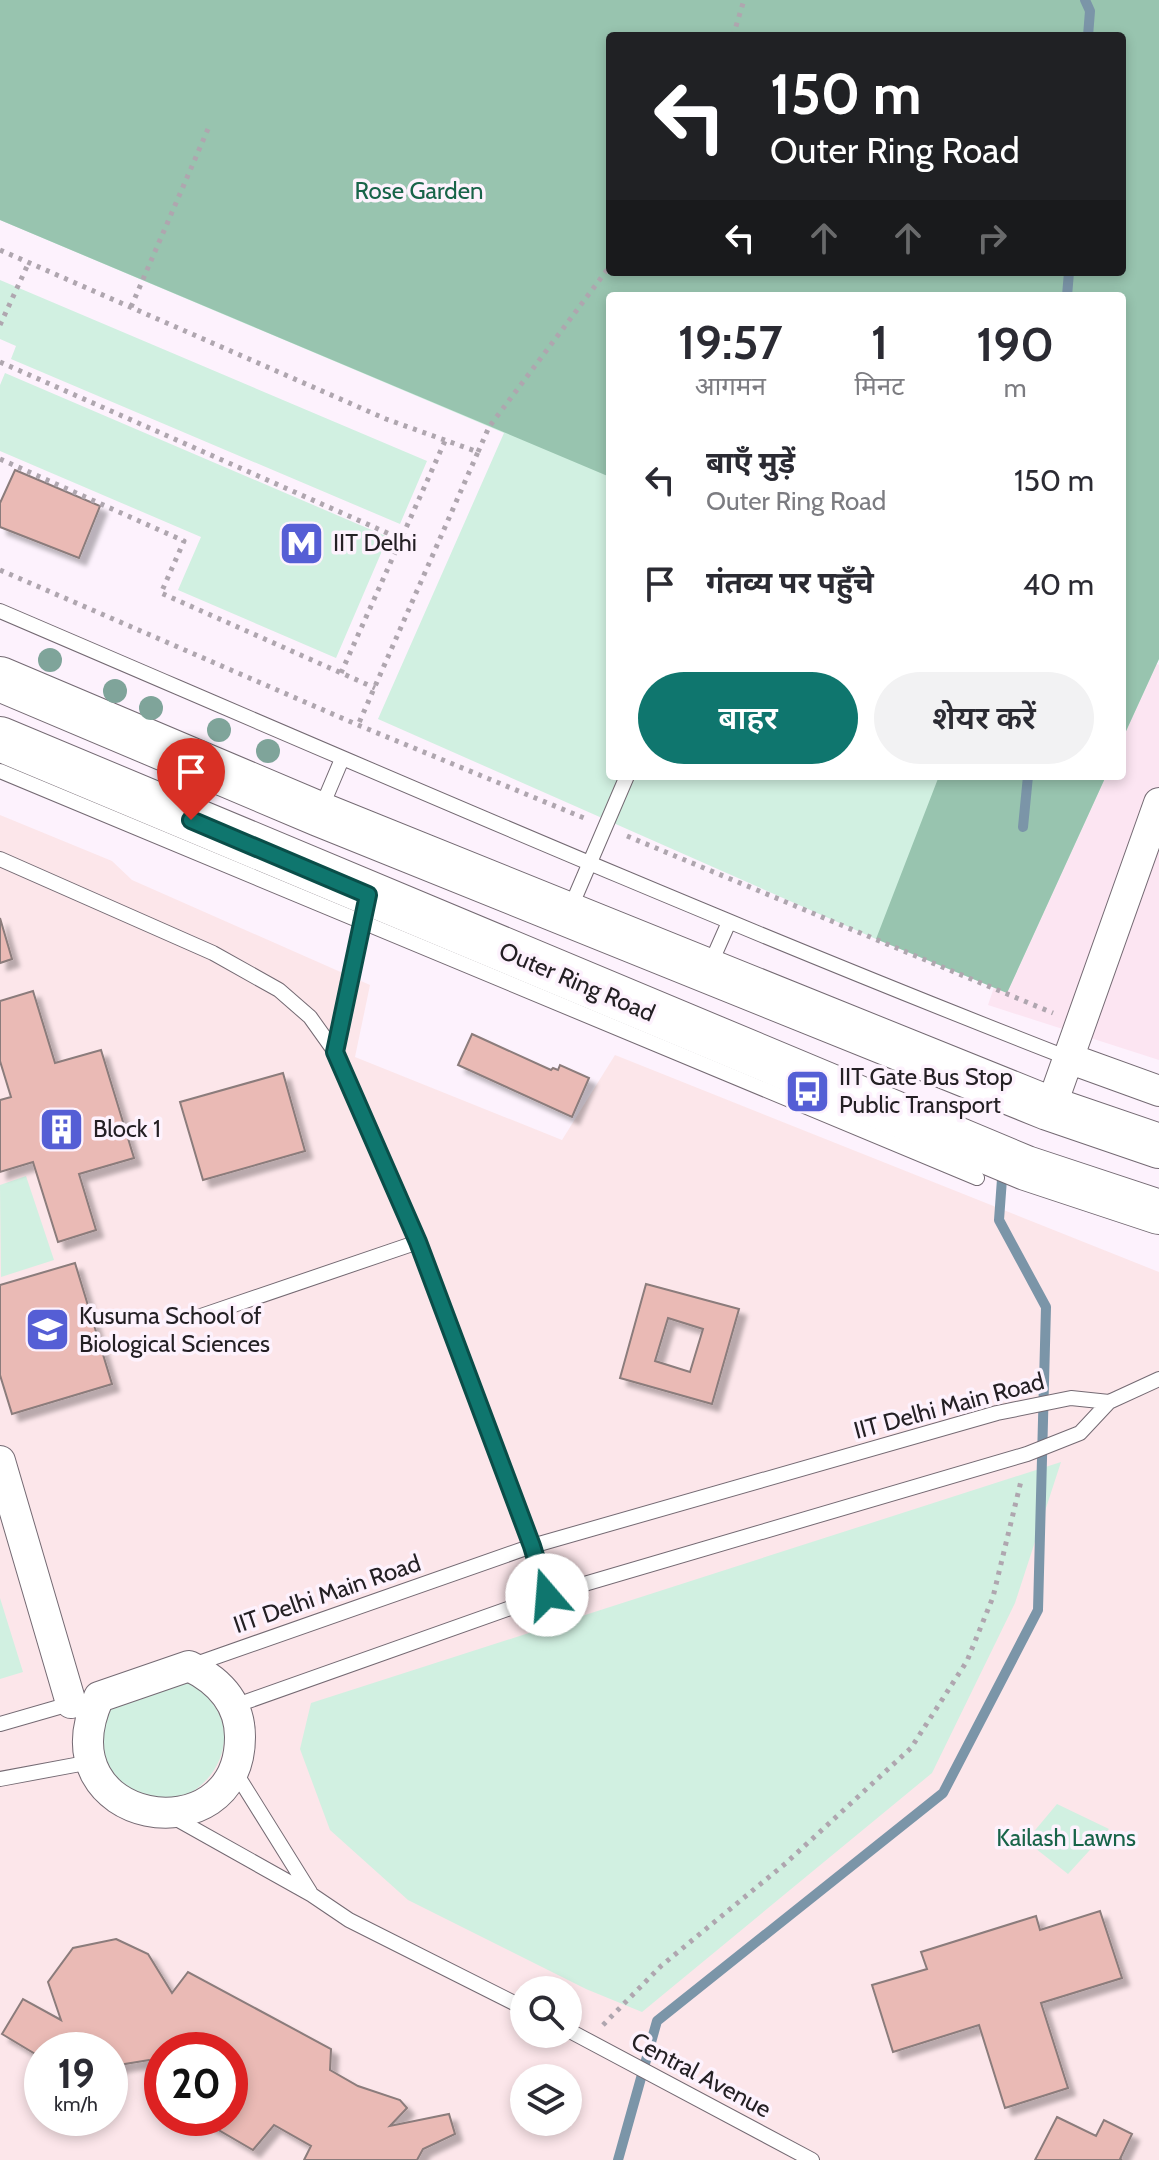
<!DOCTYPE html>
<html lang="hi">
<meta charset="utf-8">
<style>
body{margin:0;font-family:Cabin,"Noto Sans Devanagari",sans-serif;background:#f2f2f3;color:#2b2b33;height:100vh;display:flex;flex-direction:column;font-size:30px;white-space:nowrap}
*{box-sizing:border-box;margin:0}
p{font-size:26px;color:#7c7c81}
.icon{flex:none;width:44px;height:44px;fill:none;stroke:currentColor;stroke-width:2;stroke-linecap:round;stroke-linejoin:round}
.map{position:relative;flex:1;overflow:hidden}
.sheet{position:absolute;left:606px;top:292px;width:520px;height:488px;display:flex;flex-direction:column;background:#fff;border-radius:8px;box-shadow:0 4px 12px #0003}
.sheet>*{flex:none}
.banner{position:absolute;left:606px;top:32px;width:520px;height:244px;border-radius:8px;box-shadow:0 4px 12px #0003;background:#202124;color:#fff;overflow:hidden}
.buttons{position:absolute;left:510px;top:1976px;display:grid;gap:16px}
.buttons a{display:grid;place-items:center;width:72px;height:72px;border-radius:50%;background:#fff;box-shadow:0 4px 12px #0003;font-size:40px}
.speed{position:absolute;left:24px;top:2032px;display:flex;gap:16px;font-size:40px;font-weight:700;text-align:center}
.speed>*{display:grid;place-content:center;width:104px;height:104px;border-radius:50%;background:#fff;box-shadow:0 4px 12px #0003;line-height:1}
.speed small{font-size:20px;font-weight:400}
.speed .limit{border:12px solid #d22;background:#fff;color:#111}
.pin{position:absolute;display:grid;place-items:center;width:68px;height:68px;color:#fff;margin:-82px -34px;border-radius:50% 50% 50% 0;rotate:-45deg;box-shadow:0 0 8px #0007}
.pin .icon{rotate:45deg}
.me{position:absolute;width:88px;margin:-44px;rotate:342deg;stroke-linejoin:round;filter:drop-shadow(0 0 6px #0008)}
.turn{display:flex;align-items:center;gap:28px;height:168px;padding:0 32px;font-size:36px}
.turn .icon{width:104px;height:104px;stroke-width:2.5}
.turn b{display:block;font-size:56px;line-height:68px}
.lanes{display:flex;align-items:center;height:76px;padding:0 32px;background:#0003;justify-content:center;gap:40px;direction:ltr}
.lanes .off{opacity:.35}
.eta{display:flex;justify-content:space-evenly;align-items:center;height:136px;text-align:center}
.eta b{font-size:48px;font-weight:600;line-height:56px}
.cta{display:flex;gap:16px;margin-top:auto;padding:16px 32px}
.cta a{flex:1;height:92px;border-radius:48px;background:#0f766e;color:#fff;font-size:32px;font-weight:600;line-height:92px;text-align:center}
.cta a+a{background:#f2f2f3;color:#2b2b33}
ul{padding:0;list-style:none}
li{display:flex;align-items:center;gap:24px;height:104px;padding:0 32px}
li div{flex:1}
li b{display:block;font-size:30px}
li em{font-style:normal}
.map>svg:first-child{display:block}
.commercial{fill:#fce5f2}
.education{fill:#fce6ea;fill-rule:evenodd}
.green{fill:#d1f0e1;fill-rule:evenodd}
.forest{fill:#98c4af;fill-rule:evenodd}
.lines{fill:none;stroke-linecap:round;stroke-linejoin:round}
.stream{stroke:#7b95a8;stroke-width:10}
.building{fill:#eabab5;stroke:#8b7c7b;stroke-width:2;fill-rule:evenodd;filter:url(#shadow)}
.lane-casing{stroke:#746a73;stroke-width:16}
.street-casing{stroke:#746a73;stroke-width:32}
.primary-casing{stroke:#746a73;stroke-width:46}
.path{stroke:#afa6af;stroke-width:5;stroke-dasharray:4 6;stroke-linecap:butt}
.lane{stroke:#fff;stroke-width:14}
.street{stroke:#fff;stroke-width:30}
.primary{stroke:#fff;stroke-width:44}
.tree{fill:#7fa49a}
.route-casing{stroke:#0a4d48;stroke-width:20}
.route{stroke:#0f766e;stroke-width:14}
.labels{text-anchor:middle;stroke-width:7;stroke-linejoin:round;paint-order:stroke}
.park-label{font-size:24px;fill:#186449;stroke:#fdf2fd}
.poi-label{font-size:24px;fill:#242024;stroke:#fdf2fd;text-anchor:start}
.street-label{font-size:24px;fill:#242024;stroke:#fdf2fd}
</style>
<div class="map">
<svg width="1159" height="2160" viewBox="0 0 1159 2160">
<defs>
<filter id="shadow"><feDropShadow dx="7" dy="7" stdDeviation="2" flood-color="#0004"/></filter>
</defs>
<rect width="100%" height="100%" fill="#fdf2fd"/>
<!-- commercial -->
<path class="commercial" d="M1122,651L1159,665V1060L988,1005L1065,776H1122Z"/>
<!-- education -->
<path class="education" d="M0,815L112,861L132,880L370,985L355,1057L562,1140L615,1055L1159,1272V2160H0ZM524,1990H568V2034H524ZM42,2050H110V2118H42ZM162,2050H230V2118H162ZM524,2078H568V2122H524Z"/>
<!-- green -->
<path class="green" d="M0,0H1159V659L1122,740V296H610V776H1106L1007,993L876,939L378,719L504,433L0,220ZM610,36H1122V272H610Z
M0,280L427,461L400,524L11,359L16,346L0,339Z
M5,373L388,537L336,658L178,590L201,537L0,451V385Z
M26,1176L54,1260L1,1277L0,1185Z
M1061,1462L1015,1603L932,1773L642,2012L586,1989L408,1900L330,1830L300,1749L311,1703Z
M0,1598L23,1672L0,1679Z
M186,1680C199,1689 209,1696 217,1710C238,1746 210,1793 171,1800C158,1802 137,1792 124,1789L98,1750L106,1705Z
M1057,1804L1109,1829L1068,1874L1026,1841Z"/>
<!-- forest -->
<path class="forest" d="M0,0H1159V659L1122,740V296H610V477L0,220ZM610,36H1122V272H610Z
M939,776H1106L1007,993L876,939Z"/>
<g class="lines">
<!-- stream -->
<path class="stream" d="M1085,0L1090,11L1088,36
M1067,296L1069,272
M1023,827L1028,776
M618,2160L657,2021L943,1793L1038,1610L1046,1307L999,1220L1002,1179"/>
</g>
<!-- building -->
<path class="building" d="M15,470L100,506L79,558L0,527V503Z
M0,918L12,959L0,963Z
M33,991L55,1063L101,1050L134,1158L79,1174L96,1230L58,1242L33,1162L0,1172V1100L11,1097L0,1061V1001Z
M472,1034L551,1070L553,1068L558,1070L560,1065L589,1078L572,1117L458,1065Z
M283,1073L305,1151L203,1180L180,1102Z
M75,1263L112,1384L12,1414L0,1375V1285Z
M646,1284L739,1309L712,1404L620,1378ZM668,1318L703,1329L690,1372L655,1361Z
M1100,1911L1122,1978L1041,2003L1068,2088L1005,2108L979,2025L893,2052L872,1985L927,1969L921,1952L1036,1916L1040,1930Z
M116,1939L148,1954L172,1993L188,1972L331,2049L330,2070L358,2086L400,2100L407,2108L390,2126L449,2114L455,2134L423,2149L417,2160H304L311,2146L274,2125L253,2150L198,2118H230V2050H162V2068L149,2060L119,2065L110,2078V2050H42V2058L2,2034L23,1999L61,2020L48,1982L73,1948Z
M1057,2117L1096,2136L1104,2120L1132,2134L1120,2159L1122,2160H1035Z"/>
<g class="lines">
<defs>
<path id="lane" d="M0,611C355,763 709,918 1068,1058
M0,771L977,1178
M320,811L342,759
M0,859L213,953L279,990L310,1017L335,1052L418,1242L532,1546L547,1595
M570,909L627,776
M710,965L729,922
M335,1052L364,915
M201,1316L418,1242
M190,1666L532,1546L997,1413L1071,1398L1109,1402
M234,1706L547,1595L1027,1454L1080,1433L1109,1402L1159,1379
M0,1724L73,1703
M234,1770L310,1892
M0,1779L91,1762
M173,1817L312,1895L349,1920L524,2008
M568,2030L812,2160"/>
<path id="street" d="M1068,1058L1159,1091
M1048,1108L1057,1090L1159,803
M0,1461L71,1703
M189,1666C218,1680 240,1702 240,1737C240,1858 40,1826 99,1697Z"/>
<path id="primary" d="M0,679L319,814L1048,1108L1159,1146
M0,739L1026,1168L1159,1212"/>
</defs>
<!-- lane casing -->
<use href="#lane" class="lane-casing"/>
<!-- street casing -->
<use href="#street" class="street-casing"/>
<!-- primary casing -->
<use href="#primary" class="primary-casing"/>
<!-- path -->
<path class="path" d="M733,36L744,0
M0,250L386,419L478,452L358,725
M131,307L208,129
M0,325L29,262
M0,362L401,539
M478,452L489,427L610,266
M0,459L184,541L161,593L375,688
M0,570L358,725L584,818
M341,673L445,441
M627,836L1053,1013
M603,2025L661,1966L786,1863L911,1748L967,1661L993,1597L1021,1481"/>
<!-- lane -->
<use href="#lane" class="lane"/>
<!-- street -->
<use href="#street" class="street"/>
<!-- primary -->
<use href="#primary" class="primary"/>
</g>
<!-- trees -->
<g class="tree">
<circle cx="50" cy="660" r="12"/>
<circle cx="115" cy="691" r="12"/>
<circle cx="151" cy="708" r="12"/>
<circle cx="219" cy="730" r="12"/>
<circle cx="268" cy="751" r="12"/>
</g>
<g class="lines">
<defs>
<path id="route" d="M191,820L368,895L335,1052L418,1242L532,1546L547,1595"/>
</defs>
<!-- route casing -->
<use href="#route" class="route-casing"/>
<!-- route -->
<use href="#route" class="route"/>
</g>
<!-- icons -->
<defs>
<symbol id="metro-square" viewBox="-11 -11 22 22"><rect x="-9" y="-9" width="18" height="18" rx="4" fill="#555ed5" stroke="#fdf2fd"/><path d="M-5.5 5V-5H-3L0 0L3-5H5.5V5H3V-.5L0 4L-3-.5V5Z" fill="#fff"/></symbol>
<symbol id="bus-square" viewBox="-11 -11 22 22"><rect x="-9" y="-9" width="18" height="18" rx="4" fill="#555ed5" stroke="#fdf2fd"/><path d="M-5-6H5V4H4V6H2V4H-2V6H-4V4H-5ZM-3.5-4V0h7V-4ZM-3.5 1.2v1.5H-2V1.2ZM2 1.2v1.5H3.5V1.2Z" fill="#fff"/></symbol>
<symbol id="building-square" viewBox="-11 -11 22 22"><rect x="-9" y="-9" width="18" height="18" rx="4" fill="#555ed5" stroke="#fdf2fd"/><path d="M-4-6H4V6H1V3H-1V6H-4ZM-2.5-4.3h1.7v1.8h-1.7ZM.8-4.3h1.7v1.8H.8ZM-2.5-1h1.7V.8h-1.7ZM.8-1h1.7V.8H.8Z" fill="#fff"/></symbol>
<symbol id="university-square" viewBox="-11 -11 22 22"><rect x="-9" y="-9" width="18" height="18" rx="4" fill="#555ed5" stroke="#fdf2fd"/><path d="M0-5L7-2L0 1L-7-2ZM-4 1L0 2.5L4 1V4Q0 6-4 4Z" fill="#fff"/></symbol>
</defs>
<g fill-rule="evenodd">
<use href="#metro-square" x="276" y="518" width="51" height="51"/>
<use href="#bus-square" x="782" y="1066" width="51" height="51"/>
<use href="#building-square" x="36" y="1104" width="51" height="51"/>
<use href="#university-square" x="22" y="1304" width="51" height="51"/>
</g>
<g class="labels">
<!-- park labels -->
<g class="park-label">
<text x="419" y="199">Rose Garden</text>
<text x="1066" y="1846">Kailash Lawns</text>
</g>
<!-- poi labels -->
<g class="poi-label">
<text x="333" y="551">IIT Delhi</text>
<text x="839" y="1085">IIT Gate Bus Stop<tspan x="839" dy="28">Public Transport</tspan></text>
<text x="93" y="1137">Block 1</text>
<text x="79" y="1324">Kusuma School of<tspan x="79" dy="28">Biological Sciences</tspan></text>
</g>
<!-- street labels -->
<g class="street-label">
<text transform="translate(577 982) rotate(23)" y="8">Outer Ring Road</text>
<text transform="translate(949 1406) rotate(-15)" y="8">IIT Delhi Main Road</text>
<text transform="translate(327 1594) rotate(-19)" y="8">IIT Delhi Main Road</text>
<text transform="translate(701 2075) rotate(28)" y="8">Central Avenue</text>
</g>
</g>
</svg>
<div class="buttons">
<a><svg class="icon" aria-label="search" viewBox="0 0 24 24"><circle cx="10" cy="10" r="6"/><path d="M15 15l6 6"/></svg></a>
<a><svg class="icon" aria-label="layers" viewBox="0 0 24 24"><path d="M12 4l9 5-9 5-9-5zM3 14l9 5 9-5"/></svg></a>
</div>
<div class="speed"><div>19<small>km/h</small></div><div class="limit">20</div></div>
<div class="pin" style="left:191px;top:820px;background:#d93025"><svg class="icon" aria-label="arrive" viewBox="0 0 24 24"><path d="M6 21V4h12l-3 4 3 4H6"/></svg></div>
<svg class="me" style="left:547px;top:1595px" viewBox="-20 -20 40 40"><circle r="19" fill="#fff"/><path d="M0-13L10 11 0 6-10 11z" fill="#0f766e"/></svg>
<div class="banner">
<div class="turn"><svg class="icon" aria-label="left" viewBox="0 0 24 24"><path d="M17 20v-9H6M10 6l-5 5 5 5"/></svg><div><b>150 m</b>Outer Ring Road</div></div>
<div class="lanes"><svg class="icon" aria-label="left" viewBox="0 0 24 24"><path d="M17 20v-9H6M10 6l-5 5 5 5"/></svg><svg class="icon off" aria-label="ahead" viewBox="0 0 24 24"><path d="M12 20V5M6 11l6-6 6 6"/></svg><svg class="icon off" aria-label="ahead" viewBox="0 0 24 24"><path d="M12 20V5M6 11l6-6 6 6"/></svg><svg class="icon off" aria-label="right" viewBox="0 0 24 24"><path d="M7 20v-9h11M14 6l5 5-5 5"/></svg></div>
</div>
<section class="sheet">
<div class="eta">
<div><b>19:57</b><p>आगमन</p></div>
<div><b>1</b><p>मिनट</p></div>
<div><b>190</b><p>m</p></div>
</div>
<ul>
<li><svg class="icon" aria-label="left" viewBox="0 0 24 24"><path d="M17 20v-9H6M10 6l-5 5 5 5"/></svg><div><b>बाएँ मुड़ें</b><p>Outer Ring Road</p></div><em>150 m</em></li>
<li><svg class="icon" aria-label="arrive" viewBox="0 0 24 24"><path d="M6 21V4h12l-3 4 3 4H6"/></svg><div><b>गंतव्य पर पहुँचे</b></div><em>40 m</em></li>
</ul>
<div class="cta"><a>बाहर</a><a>शेयर करें</a></div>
</section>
</div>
